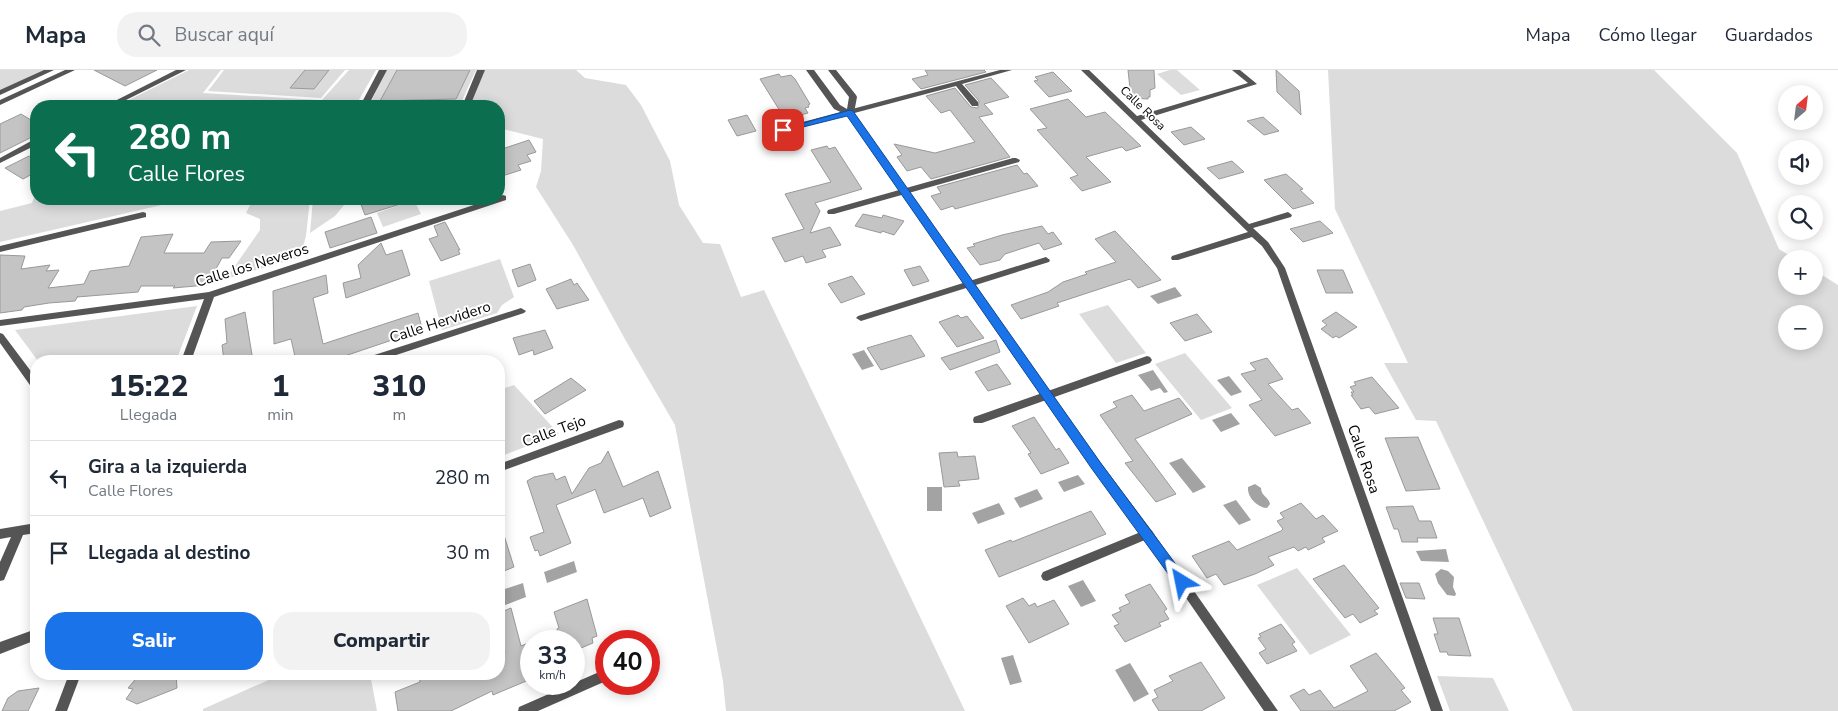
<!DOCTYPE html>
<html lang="es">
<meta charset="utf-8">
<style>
body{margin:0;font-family:"Nunito Sans",sans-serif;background:#f2f2f3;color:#1f2937;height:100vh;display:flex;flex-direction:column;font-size:19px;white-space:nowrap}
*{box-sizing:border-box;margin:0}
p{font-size:16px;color:#747a83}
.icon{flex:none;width:28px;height:28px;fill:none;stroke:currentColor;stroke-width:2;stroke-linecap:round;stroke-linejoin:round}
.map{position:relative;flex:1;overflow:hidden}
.sheet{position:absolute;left:30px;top:285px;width:475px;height:325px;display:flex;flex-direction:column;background:#fff;border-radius:20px;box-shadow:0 2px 12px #0003}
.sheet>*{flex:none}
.banner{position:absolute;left:30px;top:30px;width:475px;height:105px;border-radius:20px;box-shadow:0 2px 12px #0003;background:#0b6e4f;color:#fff;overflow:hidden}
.needle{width:32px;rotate:28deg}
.fabs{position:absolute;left:1778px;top:15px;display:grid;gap:10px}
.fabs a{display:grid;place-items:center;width:45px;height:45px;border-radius:50%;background:#fff;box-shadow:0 2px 12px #0003;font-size:25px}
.speed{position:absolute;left:520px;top:560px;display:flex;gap:10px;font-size:25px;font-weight:700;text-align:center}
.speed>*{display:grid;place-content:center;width:65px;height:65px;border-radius:50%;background:#fff;box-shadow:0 2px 12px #0003;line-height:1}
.speed small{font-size:12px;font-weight:400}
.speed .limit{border:8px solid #d22;background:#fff;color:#111}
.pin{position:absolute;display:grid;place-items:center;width:42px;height:42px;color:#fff;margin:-21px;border-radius:10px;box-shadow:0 2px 8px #0006}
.me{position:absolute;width:55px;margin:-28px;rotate:325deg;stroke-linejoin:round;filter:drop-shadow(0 0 4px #0008)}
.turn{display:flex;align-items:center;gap:18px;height:105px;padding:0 15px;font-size:22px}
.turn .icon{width:65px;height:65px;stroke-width:2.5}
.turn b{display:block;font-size:35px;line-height:42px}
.eta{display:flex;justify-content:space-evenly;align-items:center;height:85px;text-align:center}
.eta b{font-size:30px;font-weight:800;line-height:35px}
.cta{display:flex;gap:10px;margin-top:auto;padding:10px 15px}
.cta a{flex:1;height:58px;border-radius:20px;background:#1a73e8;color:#fff;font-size:20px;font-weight:800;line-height:58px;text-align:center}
.cta a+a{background:#f2f2f3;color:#1f2937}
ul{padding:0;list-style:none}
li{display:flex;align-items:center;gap:15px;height:75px;padding:0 15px;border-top:1px solid #e0e1e3}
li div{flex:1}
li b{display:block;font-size:19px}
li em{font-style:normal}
header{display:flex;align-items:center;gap:30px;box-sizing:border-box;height:70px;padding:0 25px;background:#fff;border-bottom:1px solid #e0e1e3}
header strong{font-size:24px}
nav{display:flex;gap:28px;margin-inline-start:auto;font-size:18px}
.search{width:350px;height:45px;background:#f2f2f3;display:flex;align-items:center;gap:12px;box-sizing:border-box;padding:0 18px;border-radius:20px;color:#747a83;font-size:19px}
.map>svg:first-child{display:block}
.green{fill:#dcdcdc;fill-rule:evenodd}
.water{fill:#a3a3a3}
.building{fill:#c4c4c4;stroke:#999}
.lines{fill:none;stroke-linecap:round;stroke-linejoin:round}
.service{fill:#555;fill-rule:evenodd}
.minor{fill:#555;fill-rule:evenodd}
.tertiary{fill:#555;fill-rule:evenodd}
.route{fill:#1a73e8;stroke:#114b97}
.labels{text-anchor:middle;stroke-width:4;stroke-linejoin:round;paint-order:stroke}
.far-street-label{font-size:12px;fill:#000;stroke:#fff}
.street-label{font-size:15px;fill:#000;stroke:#fff}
</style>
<header>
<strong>Mapa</strong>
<div class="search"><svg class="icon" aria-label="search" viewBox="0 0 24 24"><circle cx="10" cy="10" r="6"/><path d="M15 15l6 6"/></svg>Buscar aquí</div>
<nav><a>Mapa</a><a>Cómo llegar</a><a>Guardados</a></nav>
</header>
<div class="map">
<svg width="1838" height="641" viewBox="0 0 1838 641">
<rect width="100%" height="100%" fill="#fff"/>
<!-- green -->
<path class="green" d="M0,0H45L0,21Z
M189,0H221L203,23L319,30V36H117Z
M224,0H345L321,28L208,21Z
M349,0H376L356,35L357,36H321V31Z
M386,0H476L460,35L369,36Z
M482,0H576L585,8L626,15L641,35L670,91L679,135L703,173L720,174L741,227L764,220L965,641H726L723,611L675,355L626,271L573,175L536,117L541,101L543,69L499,58V36H469Z
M1170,0H1177L1200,20L1181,25L1157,4Z
M1328,0H1654L1737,83L1779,179L1795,189H1786V216H1814V200L1838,215V641H1573L1436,351L1416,350L1384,293H1408L1335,139ZM1786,244H1814V271H1786Z
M36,122V129H188L0,172V141L32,133Z
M246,129H310L306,166L300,187L226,209L260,160V149L246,143L251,133Z
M313,129H349L335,146L310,163Z
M414,130L421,144L383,157L377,143Z
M500,189L514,227L502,235L497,243L442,260L429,211Z
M1108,235L1146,283L1116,293L1079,244Z
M197,236L176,291H38L15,260Z
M1185,283L1232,338L1201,350L1155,294Z
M514,315L559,364L499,387V320Z
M1297,498L1351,565L1310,585L1257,515Z
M282,604H370L377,641H203V639Z
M1437,606L1493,608L1509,641H1450Z"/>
<!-- water -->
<path class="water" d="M1175,217L1182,226L1158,234L1150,226Z
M864,280L874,296L862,300L852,284Z
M1153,300L1168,322L1164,323L1160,318L1151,321L1138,305Z
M1229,306L1242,322L1231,326L1217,310Z
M1231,343L1240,354L1221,362L1212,350Z
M1182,388L1206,417L1193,423L1169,393Z
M1078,405L1085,414L1064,422L1058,412Z
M1255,414L1261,418C1261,426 1269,427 1270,434L1267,438C1257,437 1247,427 1248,417Z
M927,417H942V441H927Z
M1037,419L1043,429L1020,438L1014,428Z
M1236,430L1251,450L1239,455L1223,435Z
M999,433L1005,444L978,454L972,443Z
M1446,479L1449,492L1421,491L1416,481Z
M574,491L577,502L547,513L544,502Z
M1441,499L1448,501L1454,507L1453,517L1456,524L1455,526L1447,525L1438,513L1435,504Z
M1083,510L1096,531L1081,537L1068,516Z
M523,513L526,527L500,537L499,521Z
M1013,585L1022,612L1010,615L1001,588Z
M1130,593L1149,624L1134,632L1115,600Z"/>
<!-- building -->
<path class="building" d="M94,0H157L125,16Z
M305,0H329L314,19L290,18Z
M397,0H470L456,29L380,31Z
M925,0H984L986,2L921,19L912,9L928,5Z
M1128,0H1154L1155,18L1150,20V27H1148V29L1131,28Z
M1276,0L1299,21L1301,45L1277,22Z
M1053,2L1072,21L1049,27L1034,11L1038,10L1035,7Z
M779,4L781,7L791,5L795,9L810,34L808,35L809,37L805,38L808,43L785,49L760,9Z
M991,8L1009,27L984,34L993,44L979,47L1010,87L931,109L921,97L907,101L897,87L902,85L894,74L935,83L975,72L950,40L941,43L926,26L955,18L971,37L978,38L979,31L965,15Z
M1068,29L1086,47L1105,42L1141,76L1126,81L1122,77L1118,78L1086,87L1111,112L1082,121L1070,108L1078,105L1037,60L1047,58L1030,39Z
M21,44L36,53V65L0,83V54Z
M747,45L756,61L737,66L728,50Z
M1263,47L1279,61L1264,65L1247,51Z
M1191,57L1205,69L1184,75L1171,62Z
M529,70L536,82L527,85L531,91L518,95L521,100L499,107V80Z
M827,76L829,79L835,77L862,119L815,133L820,141L810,163L830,157L841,175L822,180L826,187L806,193L803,186L785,192L772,168L804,159L785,124L831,112L811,80Z
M29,86L36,90V102L23,109L5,98Z
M1232,91L1244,102L1219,109L1207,98Z
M1017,95L1024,104L1027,103L1038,116L955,139L953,136L941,140L931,126L941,123L937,117Z
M1286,104L1303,119L1300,120L1314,133L1293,139L1264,110Z
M359,129H407V132L365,145Z
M863,144L882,148L883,145L904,151L894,165L882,161L881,163L855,156Z
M371,147L377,163L330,178L325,162Z
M1320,151L1333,163L1303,172L1290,159Z
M445,152L460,180H458L460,184L441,191L429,169L438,166L434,156Z
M1042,156L1048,164L1053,162L1062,174L1044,180L1039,173L1005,184L1000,190L980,195L967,178L975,176L973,174L1002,165Z
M1115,161L1161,210L1138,218L1130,209L1057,233L1059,236L1021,249L1011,235L1048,222L1063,212L1087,204L1085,202L1116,192L1095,169Z
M173,164L164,183H204L211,172L241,171L229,188H222L207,215L173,218L175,216H141L138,222L77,227L78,226L75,231L49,233L24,237L22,240L0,243V185L25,186L21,199L50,195L46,201L59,200L48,218L84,214L90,201L129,196L141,167Z
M381,173L386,185L402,180L410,205L346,228L343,213L361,208L358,195Z
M530,194L536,210L518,217L512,200Z
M920,196L929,211L913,216L904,200Z
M1317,200H1343L1353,223H1326Z
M326,205L328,223L313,228L323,274L418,243L423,262L404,268V266L330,291H296L291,269L274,274L273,221Z
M852,206L865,224L841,233L828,214Z
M571,209L574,215L577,213L589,230L557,239L546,219Z
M245,242L252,285L233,291H224L222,275L227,273L225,249Z
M1336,242L1357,257L1339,268L1336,266L1333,268L1321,259L1327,255L1322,251Z
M1197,244L1212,262L1185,271L1170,253Z
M958,245L961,248L967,246L984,268L957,277L939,252Z
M545,260L553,278L534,285L533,280L519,285L513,268Z
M911,265L925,286L881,300L867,278Z
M996,270L1000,282L950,300L941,288Z
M1267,288L1283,309L1268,314L1292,340L1298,338L1311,353L1275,366L1249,335L1262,330L1241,304L1256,300L1250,293Z
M997,294L1011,314L988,321L975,302Z
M1372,307L1399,338L1375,344L1369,337L1361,339L1351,325H1353L1351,322H1354L1350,317L1356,315L1354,312Z
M571,308L586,320L545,344L534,331Z
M1132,325L1144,341L1179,328L1192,344L1135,369L1176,424L1156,432L1125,393L1133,391L1100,345L1117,337L1113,332Z
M1034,347L1056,380L1059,378L1069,393L1041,404L1028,384L1031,383L1012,356Z
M1418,367L1428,391L1440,419L1406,421L1385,368Z
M608,381L623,417L658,401L671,438L650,447L643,428L604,443L595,419L594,420L556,435L571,473L540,486L538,480L535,481L530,467L544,462L527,411L534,407L553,403L556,410L565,406L572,424L589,398L601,393Z
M957,382L958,387L975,386L979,409L958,411L960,416L944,417L939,383Z
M1301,433L1316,449L1323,445L1338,461L1322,468L1325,472L1308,480L1306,477L1298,481L1294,477L1268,487L1274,495L1255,504L1224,515L1216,504L1207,508L1192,486L1229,471L1237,480L1281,461L1283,459L1277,451L1284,448L1280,443Z
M1413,436L1419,451H1431L1437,468H1417L1418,472H1402L1398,459H1394L1386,437Z
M1091,441L1106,464L999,507L985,480L1011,470L1012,472Z
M502,459L514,497L499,503V460Z
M1344,495L1379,538L1374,541L1378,544L1360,553L1353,544L1345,548L1313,509Z
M1400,513H1419L1425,529L1406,528Z
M1150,514L1167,539L1164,541L1169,549L1159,553L1161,556L1125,572L1114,556L1119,554L1112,545L1121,541L1119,538L1130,533L1125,525Z
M1023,528L1029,536L1035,533L1037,537L1054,530L1069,554L1029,573L1006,536Z
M587,529L597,566L592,568L593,573L574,581V571H560L557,559L559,558L554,542Z
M511,538L521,576L531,572V609L493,625L492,621L451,641H398L395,622L420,612L419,604H499V585L505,583L499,559V543Z
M1433,548H1459L1471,586L1448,585L1447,582H1440L1434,564H1438Z
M1281,554L1295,572L1292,574L1297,581L1267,594L1259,583L1266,579L1258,568L1261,567L1259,564Z
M1376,583L1405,618L1401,620L1411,632L1394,641H1301L1290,626L1304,619L1309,625L1320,620L1334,638L1368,621L1350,596Z
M1201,592L1225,628L1201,641H1159L1152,630L1158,627L1154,620L1173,611L1169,606Z
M140,604H176L177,618L137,634L126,629L133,619L128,618Z
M39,618L28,641H2L8,628L18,621Z"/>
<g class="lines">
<!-- service -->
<path class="service" d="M379,0H387L368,36H360Z
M477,0H485L470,36H459L463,34Z"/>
<!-- minor -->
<path class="minor" d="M176,0H186L114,36H105Z
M1000,0H1012L962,14L978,32V36H972L956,16L783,62L779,60L780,58Z
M1081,0H1089L1137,46L1248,13L1232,0H1240L1257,14L1141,50L1249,154L1288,142L1292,145L1291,147L1253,158L1268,172L1285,198L1443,641H1431L1277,198L1262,176L1252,167L1178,190H1172L1171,188L1172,186L1248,162Z
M33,70H36V75L0,93V88Z
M1013,88H1016L1020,90L1019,92L834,144H828L827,142L828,140Z
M503,125L506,126V130L214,227L191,291H181L204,229L0,256V250L209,222L492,129H499V127Z
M143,142L146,143V147L0,182V176Z
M1046,187L1050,190L1049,192L861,251L856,248L858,246Z
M521,238L526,241L524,243L378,291H363L365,288Z
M0,263L3,264L36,308V319L32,318L0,273Z
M1147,286L1150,287L1152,290L1150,293L982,353H974L973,350L974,347Z
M619,350L623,351L624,354L623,357L499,402V394Z
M36,453V463L23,465L4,510L0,511V492L11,467L0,469V459Z
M1148,459L1152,461L1154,464L1152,467L1047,511L1043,510L1041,506L1043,502Z
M36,559V570L0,584V572Z
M606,599V611L538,641H518L519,637Z
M69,604H81L67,641H55Z"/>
<!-- tertiary -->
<path class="tertiary" d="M44,0H54L0,25V20Z
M65,0H75L0,35V30Z
M806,0H814L840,35L847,39L849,27L828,0H836L856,25L857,27L854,43L1100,392L1152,461L1278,641H1264L1144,467L1092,398L847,45L834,39Z"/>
</g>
<!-- route -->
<path class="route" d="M850,40L853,41L1100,392L1186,508L1188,512L1186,516L1182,518L1177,516L1092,399L847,46L783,62L778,60Z"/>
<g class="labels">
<!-- far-street labels -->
<g class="far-street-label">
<text transform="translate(1143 38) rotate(44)" y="4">Calle Rosa</text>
</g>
<!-- street labels -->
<g class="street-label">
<text transform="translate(252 195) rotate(-17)" y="5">Calle los Neveros</text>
<text transform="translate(440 252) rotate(-18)" y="5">Calle Hervidero</text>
<text transform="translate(554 361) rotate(-20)" y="5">Calle Tejo</text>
<text transform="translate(1364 389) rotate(71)" y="5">Calle Rosa</text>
</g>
</g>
</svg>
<div class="fabs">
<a><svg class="needle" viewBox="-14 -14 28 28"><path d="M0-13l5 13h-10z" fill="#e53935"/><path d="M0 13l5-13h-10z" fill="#747a83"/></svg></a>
<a><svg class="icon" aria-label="sound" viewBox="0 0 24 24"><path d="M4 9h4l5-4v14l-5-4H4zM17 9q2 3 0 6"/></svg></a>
<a><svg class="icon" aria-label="search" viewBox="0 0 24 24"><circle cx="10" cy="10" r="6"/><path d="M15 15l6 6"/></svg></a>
<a>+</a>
<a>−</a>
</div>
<div class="speed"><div>33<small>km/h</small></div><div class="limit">40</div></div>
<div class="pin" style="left:783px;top:60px;background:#d93025"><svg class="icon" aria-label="arrive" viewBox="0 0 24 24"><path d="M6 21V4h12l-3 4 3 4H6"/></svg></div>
<svg class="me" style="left:1182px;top:512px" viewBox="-20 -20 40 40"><path d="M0-17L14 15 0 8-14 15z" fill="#1a73e8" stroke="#fff" stroke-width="4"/></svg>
<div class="banner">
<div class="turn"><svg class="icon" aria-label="left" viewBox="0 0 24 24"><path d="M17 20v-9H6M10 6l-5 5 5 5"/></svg><div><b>280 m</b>Calle Flores</div></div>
</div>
<section class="sheet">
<div class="eta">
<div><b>15:22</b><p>Llegada</p></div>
<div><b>1</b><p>min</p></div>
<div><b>310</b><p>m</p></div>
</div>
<ul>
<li><svg class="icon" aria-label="left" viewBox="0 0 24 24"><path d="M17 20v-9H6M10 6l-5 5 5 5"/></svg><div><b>Gira a la izquierda</b><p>Calle Flores</p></div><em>280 m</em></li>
<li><svg class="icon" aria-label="arrive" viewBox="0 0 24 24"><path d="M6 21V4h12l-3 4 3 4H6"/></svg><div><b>Llegada al destino</b></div><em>30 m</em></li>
</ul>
<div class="cta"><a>Salir</a><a>Compartir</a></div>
</section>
</div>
